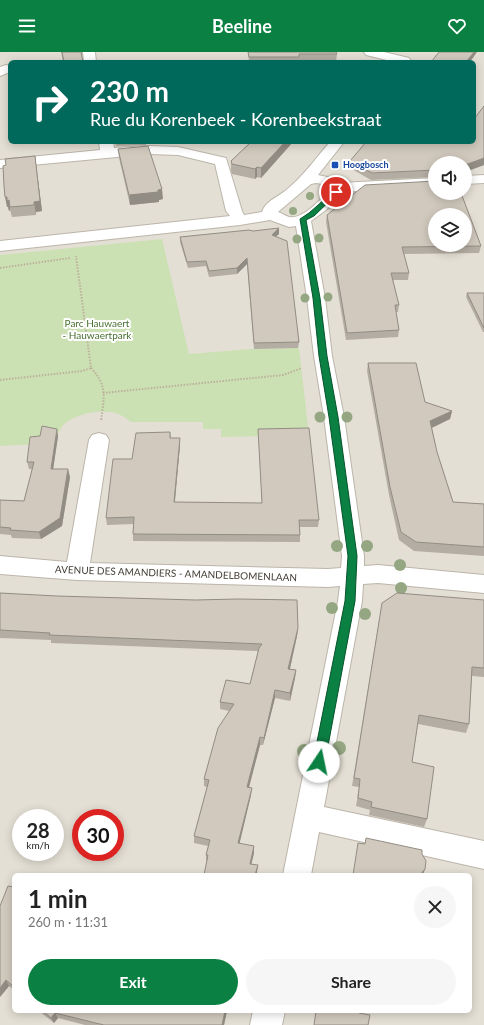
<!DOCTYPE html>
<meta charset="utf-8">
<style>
body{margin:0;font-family:Lato,sans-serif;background:#f6f6f6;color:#222;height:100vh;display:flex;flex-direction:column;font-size:15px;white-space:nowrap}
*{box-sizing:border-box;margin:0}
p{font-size:13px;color:#767676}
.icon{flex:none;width:22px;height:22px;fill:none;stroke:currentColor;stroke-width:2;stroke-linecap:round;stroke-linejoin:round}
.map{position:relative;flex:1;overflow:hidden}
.details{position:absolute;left:12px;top:821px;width:460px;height:140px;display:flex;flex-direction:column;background:#fff;border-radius:6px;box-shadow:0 2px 10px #0003}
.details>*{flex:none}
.banner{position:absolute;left:8px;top:8px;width:468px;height:84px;border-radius:6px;box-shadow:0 2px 10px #0003;background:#00695c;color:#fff;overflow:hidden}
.controls{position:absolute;left:428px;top:104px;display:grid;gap:8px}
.controls a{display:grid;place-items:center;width:44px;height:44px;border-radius:50%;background:#fff;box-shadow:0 2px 10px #0003;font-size:20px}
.speed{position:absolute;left:12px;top:757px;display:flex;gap:8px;font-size:20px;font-weight:700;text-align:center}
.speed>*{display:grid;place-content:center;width:52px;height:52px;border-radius:50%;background:#fff;box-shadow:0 2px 10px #0003;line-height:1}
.speed small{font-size:10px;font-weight:400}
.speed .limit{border:6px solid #d22;background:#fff;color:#111}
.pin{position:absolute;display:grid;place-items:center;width:34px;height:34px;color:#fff;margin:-17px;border:2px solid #fff;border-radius:50%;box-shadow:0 1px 4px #0007}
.me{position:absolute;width:44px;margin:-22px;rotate:11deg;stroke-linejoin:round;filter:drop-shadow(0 0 3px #0008)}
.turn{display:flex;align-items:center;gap:14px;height:84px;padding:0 16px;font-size:18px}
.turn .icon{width:52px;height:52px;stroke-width:2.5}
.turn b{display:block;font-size:28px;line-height:34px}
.round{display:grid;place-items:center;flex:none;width:42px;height:42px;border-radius:21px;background:#f6f6f6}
.headline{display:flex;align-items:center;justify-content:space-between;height:68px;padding:0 16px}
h1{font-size:24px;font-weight:700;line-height:30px}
.cta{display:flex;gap:8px;margin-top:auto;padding:8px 16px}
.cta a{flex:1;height:46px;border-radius:24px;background:#0b8043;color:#fff;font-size:16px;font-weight:700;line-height:46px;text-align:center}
.cta a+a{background:#f6f6f6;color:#222}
header{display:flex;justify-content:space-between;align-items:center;height:52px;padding:0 16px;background:#0b8043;color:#fff;font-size:18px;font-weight:700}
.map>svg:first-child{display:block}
.residential{fill:#e4dfd4;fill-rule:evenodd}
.green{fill:#cce1b3}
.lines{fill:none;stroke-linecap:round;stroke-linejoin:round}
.minor-casing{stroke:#bbb5aa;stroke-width:2}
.path{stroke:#bbb09c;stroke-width:2;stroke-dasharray:1.5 1.5;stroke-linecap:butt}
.minor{fill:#fff;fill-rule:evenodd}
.tree{fill:#94a782}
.wall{fill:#b4ada3}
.shaded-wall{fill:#928d84}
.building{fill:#d1c9bd;stroke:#928d84;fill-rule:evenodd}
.route{fill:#0b8043;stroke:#07532c}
.transit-dot{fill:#1a4fb4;stroke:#fff;stroke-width:1.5}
.labels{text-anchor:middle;stroke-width:4;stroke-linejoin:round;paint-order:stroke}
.far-transit-label{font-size:9px;font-weight:bold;fill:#164399;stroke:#fff;text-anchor:start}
.park-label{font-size:10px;fill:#476e30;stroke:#fff}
.street-label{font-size:10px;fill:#433e36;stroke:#fff}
</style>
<header><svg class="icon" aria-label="menu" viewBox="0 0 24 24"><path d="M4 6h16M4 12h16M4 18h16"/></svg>Beeline<svg class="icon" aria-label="heart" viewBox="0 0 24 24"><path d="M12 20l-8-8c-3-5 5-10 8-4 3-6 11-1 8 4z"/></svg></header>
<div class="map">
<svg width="484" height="973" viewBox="0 0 484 973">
<rect width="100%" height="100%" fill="#f1ede6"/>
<!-- residential -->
<path class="residential" d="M0,0H484V973H0ZM10,10H474V90H10ZM435,111H465V141H435ZM435,163H465V193H435ZM21,766H55V800H21ZM81,766H115V800H81ZM14,823H470V959H14Z"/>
<!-- green -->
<path class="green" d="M162,187L189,302L250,297L299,296L309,383L221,385V377H203V370H131C125,365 118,361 111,360C93,357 53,366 58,391L0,394V203Z"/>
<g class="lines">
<defs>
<path id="minor" d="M83,0H95L96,10H84Z
M364,0H384L409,6L411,9L395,10L366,3Z
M6,13L10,14V20L0,24V15Z
M99,90H113L114,96L149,94L178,95L226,106L242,159L244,163L262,160C265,150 277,145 285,139C303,125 315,107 330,90H344L318,123L332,126L340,131L435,126V134L343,140L326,158L311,169L325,246L332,304L344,365L364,504V514L378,513L484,523V541L378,531L363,532L362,549L324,755L484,789V817L319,780L311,823H283L338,549L340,534L328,535L77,528L0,522V504L67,510L89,388L92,383L99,381L106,383L109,388L90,511L328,517L341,516L342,504L324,365L314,304L307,246L296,174L289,175L270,168L240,173L0,199V189L230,164L226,159L215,112L178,103L149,102L0,116V108L100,98ZM316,131L322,132L329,137V139C321,147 302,168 289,165C286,164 281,161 278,160L311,132Z
M484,123V131L465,132V124Z
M253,959H285L282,973H250Z"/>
</defs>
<!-- minor casing -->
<use href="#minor" class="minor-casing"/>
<!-- path -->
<path class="path" d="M0,216L70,206
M91,316C108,334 104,346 101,369
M0,328L82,319L91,316L76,204
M103,341L283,323L302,316"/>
<!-- minor -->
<use href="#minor" class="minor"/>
</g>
<!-- trees -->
<g class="tree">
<circle cx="310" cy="144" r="4"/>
<circle cx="293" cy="159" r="4"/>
<circle cx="319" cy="186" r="4.5"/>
<circle cx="297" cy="187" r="4.5"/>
<circle cx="328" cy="245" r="4.5"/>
<circle cx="305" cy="246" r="4.5"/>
<circle cx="320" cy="365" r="5.5"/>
<circle cx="347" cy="365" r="5.5"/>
<circle cx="337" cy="494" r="6"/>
<circle cx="367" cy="494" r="6"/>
<circle cx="400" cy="513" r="6"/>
<circle cx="401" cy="536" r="6"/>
<circle cx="332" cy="556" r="6"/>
<circle cx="365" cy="562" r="6"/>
<circle cx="339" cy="696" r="7"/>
<circle cx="304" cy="699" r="7"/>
</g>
<!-- wall -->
<path class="wall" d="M61,0H81L83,10H63Z
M248,0H336L337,2L336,10H249Z
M484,54V114V113L465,120V111H435V125L371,128L350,116V109L474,90Z
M115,90H146V93L116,94Z
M251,90H292V91L261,126L257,125L255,127L232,122L231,119V109Z
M118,97L163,147L159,148V150L130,153L119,106Z
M35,104L42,159L36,160V163L12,165L10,158L9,159L8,155H7L6,113Z
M327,163L481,194L479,201L404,202L409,221L408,228H393L399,253L398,260H396L399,278L398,285L346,288L326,170Z
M253,179L279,182L276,184L299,290L298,296L254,297L247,212L237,222L209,225L206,214L188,216L180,190V185Z
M467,241H484V280H483L466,245Z
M368,311L425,350L452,359L450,367L432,376L437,400L453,450L484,452V504L414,499L399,488L389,443L367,319Z
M258,377L319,468L318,475H300V490L133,489V472L107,473L106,466L132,407L170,380L171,386H180V393L175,450L262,451Z
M58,384L53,417L70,425L62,474L41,487L12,486L11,483L0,482V448L24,449L32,417H29L27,410Z
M0,541L298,576L297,584L290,617L296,618L295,626L290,649L275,646L263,693H260L249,736L251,743L239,792L254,794V801L251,812L257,820L206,809V803L208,794L194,791V784L207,735L204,734V727L229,659L220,657V650L250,632L258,599L51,591V588L0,586Z
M484,548V625L472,624L469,672L466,681L418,672L412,710L427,767L424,775L369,763L370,758L356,754L359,735L352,734L382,551Z
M14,835V938L9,934L0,945Z
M39,959H227L224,973H85L58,966L54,971Z"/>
<!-- shaded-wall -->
<path class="shaded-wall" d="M474,0H477L470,10H466Z
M285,90H292V91L261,126V116Z
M35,104L42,159L36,160V163L34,150Z
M484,106V113L465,120V113Z
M257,115V125L255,127V117Z
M162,137L163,147L159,148V150L130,153L129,143Z
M5,145H7L9,148L10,158L9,159L8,155H7Z
M279,176V182L272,188V183Z
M247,206V212L237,222V216Z
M452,359L450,367L429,377L430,369Z
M57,377L58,384L52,425L51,417Z
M180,386V393L174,457V450Z
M68,417L70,425L62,474L41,487L39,480Z
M298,576L297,584L288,625V617Z
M296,618L295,626L290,649V641Z
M275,638V646L263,693L264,686Z
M260,685V693L247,742V735Z
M252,736L251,743L238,798V791Z
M254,794V801L250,818V812Z
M258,813L257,820V823H255Z
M425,817L423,823H420Z
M6,928L9,934L0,945V936Z
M225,959H227L224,973H222Z
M55,961L58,966L54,971L51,966Z"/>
<!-- building -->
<path class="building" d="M62,0H81L83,10H64Z
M248,0H336L337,2H299V5H249Z
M439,0H474L466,10H431Z
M484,54V106L465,113V111H435V118L372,121L350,109L366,90H474V67Z
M251,90H285L261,116L257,115L255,117L232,112L231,109Z
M148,94L162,137L158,138V140L129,143L118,97Z
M35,104L40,149L34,150V153L10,155L9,148L7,149V145H5L4,134L3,114L6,113L5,107Z
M435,129V141H461L481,194L402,195L409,221H391L399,253H395L399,278L347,281L327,163L365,133ZM435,163H465V193H435Z
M279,176L272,183L287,189L299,290L254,291L247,206L237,216L209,219L206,209L187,210L180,185L249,178L253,179Z
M467,241H484V276Z
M368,311H416L425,350L452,359L430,369L437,400L453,450L484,452V495L416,490L401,480L390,435Z
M42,374L57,377L51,417H68L60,466L39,480L10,478L11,476L0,475V448L24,449L34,410H27L30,385L40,384Z
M309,376L319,468H299L300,483L133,482L134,465L106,466L113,407H132L136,381L170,380V386H180L174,450L262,451L258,377Z
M0,541L57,544L195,548L238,547L297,548L298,576L288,617L296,618L290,641L275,638L264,686L260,685L247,735L252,736L238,791L254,794L250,812L258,813L255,823H204L208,803H206L210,788L194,784L209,728L204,727L218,676L234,652L220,650L226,628L250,632L259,596L262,592L49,583L50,581L0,578Z
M397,541L484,548V616L472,615L469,672L419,663L412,710L434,715L427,767L371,755L372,750L358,746L360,727L354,726L382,551Z
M366,786L422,798V802L426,809L425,817L420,823H353L358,791L365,792Z
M8,834L14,835V935L6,928L0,936V854Z
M43,959H225L222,973H104L55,961L51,966Z
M316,959H360L359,961L370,963L368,973H314Z"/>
<!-- route -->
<path class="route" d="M334,139L339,140L314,164L306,168L320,246L327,304L338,365L357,504L355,549L325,710L323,714L319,715L315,714L313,710L345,549L348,504L329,365L319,304L313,246L300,167L309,161Z"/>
<!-- markers -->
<rect class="transit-dot" x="331" y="109" width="8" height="8" rx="2"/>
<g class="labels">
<!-- far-transit labels -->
<g class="far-transit-label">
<text x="343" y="116">Hoogbosch</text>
</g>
<!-- park labels -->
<g class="park-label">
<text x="97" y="275">Parc Hauwaert<tspan x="97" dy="12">- Hauwaertpark</tspan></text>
</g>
<!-- street labels -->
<g class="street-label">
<text transform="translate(176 521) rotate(2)" y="4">AVENUE DES AMANDIERS - AMANDELBOMENLAAN</text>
</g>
</g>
</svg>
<div class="controls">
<a><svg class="icon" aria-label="sound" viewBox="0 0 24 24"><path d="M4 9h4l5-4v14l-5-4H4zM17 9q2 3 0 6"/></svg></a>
<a><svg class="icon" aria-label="layers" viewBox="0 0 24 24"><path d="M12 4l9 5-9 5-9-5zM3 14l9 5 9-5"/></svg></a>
</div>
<div class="speed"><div>28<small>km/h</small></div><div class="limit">30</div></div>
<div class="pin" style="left:336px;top:140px;background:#d93025"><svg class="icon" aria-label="arrive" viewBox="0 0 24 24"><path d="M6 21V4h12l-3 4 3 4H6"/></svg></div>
<svg class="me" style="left:319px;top:710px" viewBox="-20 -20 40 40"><circle r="19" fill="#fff"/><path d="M0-13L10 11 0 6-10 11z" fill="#0b8043"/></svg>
<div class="banner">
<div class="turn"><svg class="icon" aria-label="right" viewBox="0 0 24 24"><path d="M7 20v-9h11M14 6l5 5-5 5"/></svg><div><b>230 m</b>Rue du Korenbeek - Korenbeekstraat</div></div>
</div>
<section class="details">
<div class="headline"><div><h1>1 min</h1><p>260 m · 11:31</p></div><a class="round"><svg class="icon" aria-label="close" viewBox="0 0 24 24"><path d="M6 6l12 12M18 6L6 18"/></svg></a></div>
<div class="cta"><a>Exit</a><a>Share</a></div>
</section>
</div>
